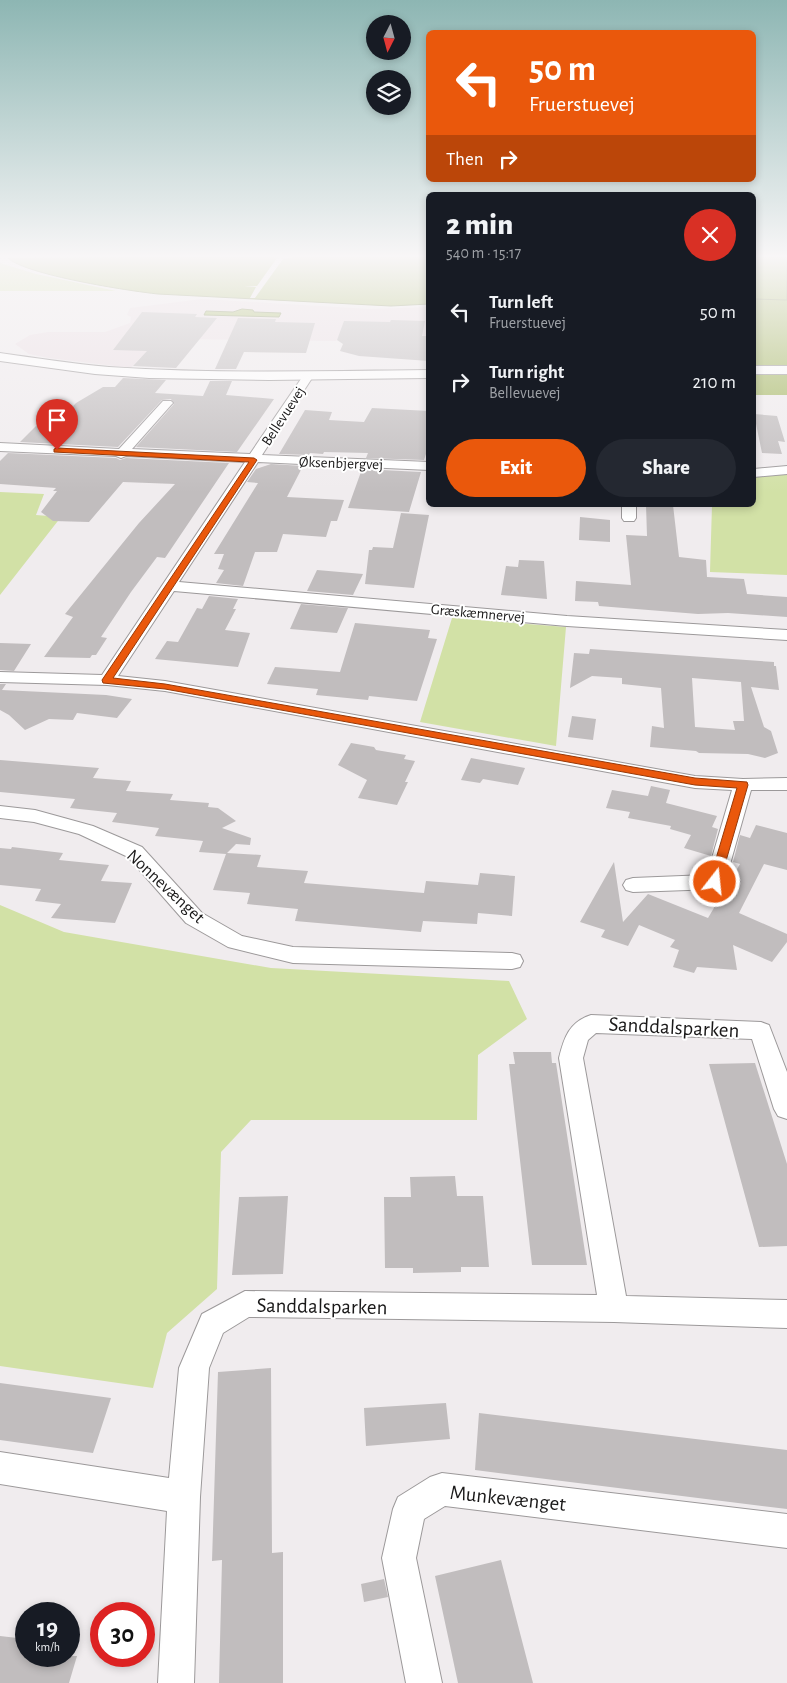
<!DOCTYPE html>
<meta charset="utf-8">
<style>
body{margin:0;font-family:"Alegreya Sans",sans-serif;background:#242831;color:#f1f3f6;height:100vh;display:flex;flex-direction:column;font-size:19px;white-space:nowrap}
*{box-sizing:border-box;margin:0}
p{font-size:16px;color:#9ea1a6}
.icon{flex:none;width:28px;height:28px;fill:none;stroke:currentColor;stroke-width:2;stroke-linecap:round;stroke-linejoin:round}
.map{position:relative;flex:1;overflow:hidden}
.panel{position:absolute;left:426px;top:192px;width:330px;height:315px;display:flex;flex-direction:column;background:#171b24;border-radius:8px;box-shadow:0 2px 8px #0003}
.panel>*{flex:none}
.hud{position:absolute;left:426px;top:30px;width:330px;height:152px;border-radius:8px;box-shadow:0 2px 8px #0003;background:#ea580c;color:#fff;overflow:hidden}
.needle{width:32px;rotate:186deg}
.tools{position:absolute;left:366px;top:15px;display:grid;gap:10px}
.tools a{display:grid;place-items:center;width:45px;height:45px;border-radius:50%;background:#171b24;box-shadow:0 2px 8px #0003;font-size:25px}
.speed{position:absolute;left:15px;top:1602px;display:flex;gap:10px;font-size:25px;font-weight:700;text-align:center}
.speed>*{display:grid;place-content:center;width:65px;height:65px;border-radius:50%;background:#171b24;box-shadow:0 2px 8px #0003;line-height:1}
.speed small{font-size:12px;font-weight:400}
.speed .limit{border:8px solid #d22;background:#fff;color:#111}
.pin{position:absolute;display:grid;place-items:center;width:42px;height:42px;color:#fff;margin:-51px -21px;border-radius:50% 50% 50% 0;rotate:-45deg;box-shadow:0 0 5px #0007}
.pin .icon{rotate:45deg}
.me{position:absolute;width:55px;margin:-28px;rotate:16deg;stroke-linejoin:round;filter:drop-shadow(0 0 4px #0008)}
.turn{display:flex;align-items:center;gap:18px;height:105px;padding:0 20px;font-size:22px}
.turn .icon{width:65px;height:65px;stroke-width:2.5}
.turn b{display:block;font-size:35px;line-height:42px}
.then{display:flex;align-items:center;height:48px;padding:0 20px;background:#0003;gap:10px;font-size:19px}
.round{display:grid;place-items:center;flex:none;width:52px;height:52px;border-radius:26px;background:#242831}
.head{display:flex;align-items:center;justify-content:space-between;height:85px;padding:0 20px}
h1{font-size:30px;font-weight:800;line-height:38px}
.button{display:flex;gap:10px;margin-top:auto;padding:10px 20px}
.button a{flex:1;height:58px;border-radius:30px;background:#ea580c;color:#fff;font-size:20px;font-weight:800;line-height:58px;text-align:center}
.button a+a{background:#242831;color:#f1f3f6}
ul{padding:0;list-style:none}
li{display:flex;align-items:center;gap:15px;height:70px;padding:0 20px}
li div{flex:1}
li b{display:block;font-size:19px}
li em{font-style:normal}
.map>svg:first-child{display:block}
.built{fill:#ebdfe4}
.green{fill:#d2e1a6}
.forest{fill:#a5b863}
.water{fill:#a6ba64;stroke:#7c8a4e}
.pier{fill:#f0ecee}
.building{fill:#c1bdbe;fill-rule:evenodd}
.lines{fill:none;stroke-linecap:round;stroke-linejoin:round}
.street-casing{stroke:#9c999a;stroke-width:2}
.secondary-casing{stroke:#9c999a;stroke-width:2}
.street{fill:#fff;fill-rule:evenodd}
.secondary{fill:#fff;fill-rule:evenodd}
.route{fill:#ea580c;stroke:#983908}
.labels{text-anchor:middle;stroke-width:4;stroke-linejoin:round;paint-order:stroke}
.far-street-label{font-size:15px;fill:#1a1919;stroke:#fff}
.street-label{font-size:18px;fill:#1a1919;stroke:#fff}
.near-street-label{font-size:21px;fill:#1a1919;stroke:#fff}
</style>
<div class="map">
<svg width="787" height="1683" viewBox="0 0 787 1683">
<rect width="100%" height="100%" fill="#f0ecee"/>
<!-- built -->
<path class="built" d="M202,299L369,309L429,307V336L390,333L342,332L336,341L174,339L152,357H141L131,368L49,358L29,354L15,344L30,335L48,332H105L130,323L131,317L127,315L130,308Z"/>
<!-- green -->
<path class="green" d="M0,263L36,274L116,291H0Z
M787,473V575L710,572L712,505H754V477Z
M0,492L44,494L36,515L61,517L0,595Z
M452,618L566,627L556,746L420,722Z
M0,905L64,932L271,968L509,981L527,1019L478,1055L477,1120H251L221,1152L217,1289L167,1333L153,1388L0,1366Z"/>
<!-- forest -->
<path class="forest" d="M754,299L787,300V395H754Z"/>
<!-- water -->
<path class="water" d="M429,257V304L391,306L158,294C129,291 26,275 8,258Z
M754,257H787V300L754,299Z
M242,309L253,310L254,312L281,313L279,317L204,315L206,311L233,312Z"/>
<!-- pier -->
<path class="pier" d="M293,257L283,259L255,298H250L256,287L244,286H257L277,258H272Z"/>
<!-- building -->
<path class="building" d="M142,312L197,314L195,317L217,318L176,368L133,366L147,351L113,350Z
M238,318L276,319L275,322L315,323L306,353L244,352L236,369H215Z
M391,320L425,321L422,336H429V361L359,356L340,351L343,344L337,340L344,321L390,322Z
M123,378L166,380L155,393L203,396L210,381H232L226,395L274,399L237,452L136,447L174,404L171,399L162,400L118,447L20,442L41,421L58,422L76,403L103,387H115Z
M372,408L429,411V454H426L424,460L366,458L368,453L324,452L323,454L310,453L309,455L279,454L305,410L332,412L329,420L364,422Z
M754,414L777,416L785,442L778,441L782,454L762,453Z
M8,453L116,458L120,460L126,458L229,463L165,558L157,557L131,592L101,637L107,638L96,655H92L90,658L44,657L73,617L65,614L139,523L175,484L123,482L89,522L53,521L41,512L57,491H53L56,488L0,484V461Z
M271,464L303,466L287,497L344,500L337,521H331L326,537L283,534L277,552H255L243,586L216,583L224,570L218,569L224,554H214L258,483L247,482L256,469Z
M362,469L421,472L409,512L348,508Z
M646,505H673L679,557L706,560L707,577L744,579L747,594L787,597V617L728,613L698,614L599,606L598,602L575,601L576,581L631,585L626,535L647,536Z
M401,513L429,515L414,588L365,584L369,550H372L373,547L393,548Z
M580,517L610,520V542L579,540Z
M519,560L544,561L547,599L501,595L506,566L518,567Z
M317,570L363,574L353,595L307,591Z
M209,596L238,599L233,609H236L225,630L250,633L238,667L155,659L167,641L178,642L197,608L202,609Z
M301,604L348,608L337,633L290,629Z
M355,623L430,630L428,638L437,639L417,701L369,696L368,700L316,695L318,689L267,684L275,667L340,672Z
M0,643L31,644L14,671L0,670Z
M590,649L774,662V666H776L779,690L751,687L764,727L771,731L778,753L765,758L748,754L699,753L696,751L650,747L652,726L664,728L661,688L622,684V678L592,676L570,688L574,653L589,654ZM692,678L741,682L744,721H733L735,730L695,727Z
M0,684H6L2,690L106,695L132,699L117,718L77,713L73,720L49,719L25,730L9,715L0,710Z
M572,716L596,719L593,740L568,737Z
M351,743L374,747L376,750L406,755L404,759L415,761L405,782H408L397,805L358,798L367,780L338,765Z
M471,758L525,768L518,785L483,779L480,783L461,780Z
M0,760L99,768L93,778L131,781L126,791L173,794L170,800L209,803L208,807L218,808L236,821L222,828L251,838L250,845L236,844L227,853L261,855L257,867L308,871L304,883L424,893L426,881L478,885L480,873L515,876L512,916L478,913L477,924L423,921L421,932L295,921L298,909L247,904L250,893L213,890L226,854L199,852L203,841L155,836L159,828L112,822L117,813L70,808L75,799L0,792Z
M651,786L670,790L666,803L717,816L712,827L718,829L711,856L684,848L691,835L670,829L671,826L628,818L630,812L606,808L612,790L648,796Z
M756,825L787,833V870L764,864L739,913L787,934V942L772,962L733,945L737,970L697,967L694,973L673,967L679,950L670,947L675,940L639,925L628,946L601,937L605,930L580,922L614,862L623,922L648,894L708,918L740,864L733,862L740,835L750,838Z
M12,847L63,853L59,860L109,865L101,881L132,883L115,923L51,918L61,904L35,901L41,889L0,885V848L11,849Z
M513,1052H551L552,1063H556L587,1265H532L509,1064H515Z
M755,1063L787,1164V1246L759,1247L709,1064Z
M455,1176L457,1196H483L489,1267H461V1272L413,1273V1268H385L384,1197H411L410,1177Z
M288,1196L283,1274L232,1275L239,1197Z
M271,1368L272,1553L283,1552V1683H219L222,1560L212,1561L218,1372Z
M0,1383L111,1398L93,1453L0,1440Z
M446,1403L450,1439L366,1446L364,1408Z
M479,1413L787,1450V1509L475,1470Z
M501,1560L533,1683H458L435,1576Z
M384,1579L388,1597L364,1602L361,1584Z
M0,1636L26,1639V1656H77L69,1683H0Z"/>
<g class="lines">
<defs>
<path id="street" d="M309,372L314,375L262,455L429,462V470L258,462L179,582L567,616L787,630V640L567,626L174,591L118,676L165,681L695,776L743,779L787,778V790H751L725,882L722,887L715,889L633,892L626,890L623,885L626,880L633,878L707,875L732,790L695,788L165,691L107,685L0,682V672L102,675L245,462L126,456L121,458L116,456L0,451V443L119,449L163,401H171L173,403L171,405L132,449L250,454L305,373Z
M787,466V474L754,477V469Z
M622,505H636V518L634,521H624L622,518Z
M0,806L35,810L93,826L142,847L202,913L242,936L293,947L512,953L520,955L523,961L520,967L512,969L293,963L228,947L186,923L128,857L79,834L34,822L0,818Z
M591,1015L761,1022L769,1025L787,1072V1119L778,1116L774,1109L752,1039L596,1033L588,1040L583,1058L626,1296L787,1300V1328L614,1322L249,1317L223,1333L209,1368L200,1497L194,1683H158L167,1511L0,1484V1452L169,1478L179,1368L202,1314L245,1291L597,1295L559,1058C564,1038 569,1022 591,1015Z
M442,1473L787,1514V1548L445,1506L424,1519L416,1558L442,1683H406L382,1558L393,1509L398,1497L430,1477Z"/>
<path id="secondary" d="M0,353C36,358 73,364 109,367C216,374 322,371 429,370V378L269,380L149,378L95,374L0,361Z
M754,366H787V374H754Z"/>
</defs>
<!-- street casing -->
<use href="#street" class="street-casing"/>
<!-- secondary casing -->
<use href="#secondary" class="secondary-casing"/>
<!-- street -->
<use href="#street" class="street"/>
<!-- secondary -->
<use href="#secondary" class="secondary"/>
</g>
<!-- sky -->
<linearGradient id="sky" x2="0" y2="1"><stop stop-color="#8db6b3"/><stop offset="0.52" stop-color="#f8f6f7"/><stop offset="1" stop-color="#f8f6f7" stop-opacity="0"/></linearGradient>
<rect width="787" height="493" fill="url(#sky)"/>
<!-- route -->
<path class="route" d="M57,448L254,458L257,460L113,678L165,684L695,778L747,782L748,785L719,885H711L709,882L737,788L695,785L165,689L103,683L102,680L249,462L54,452V449Z"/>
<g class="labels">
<!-- far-street labels -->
<g class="far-street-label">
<text transform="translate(283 416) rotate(-57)" y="5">Bellevuevej</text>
<text transform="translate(341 463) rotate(2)" y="5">Øksenbjergvej</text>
<text transform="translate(478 613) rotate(5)" y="5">Græskæmnervej</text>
</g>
<!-- street labels -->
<g class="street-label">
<text transform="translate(166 886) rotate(43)" y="6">Nonnevænget</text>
</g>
<!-- near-street labels -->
<g class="near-street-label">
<text transform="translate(674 1027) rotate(3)" y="7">Sanddalsparken</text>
<text transform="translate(322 1306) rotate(1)" y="7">Sanddalsparken</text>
<text transform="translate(508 1498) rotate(6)" y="7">Munkevænget</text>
</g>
</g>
</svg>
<div class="tools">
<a><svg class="needle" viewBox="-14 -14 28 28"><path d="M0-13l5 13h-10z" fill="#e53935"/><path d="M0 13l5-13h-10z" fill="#9ea1a6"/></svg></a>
<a><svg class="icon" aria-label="layers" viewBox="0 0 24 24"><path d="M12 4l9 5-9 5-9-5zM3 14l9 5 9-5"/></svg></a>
</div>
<div class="speed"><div>19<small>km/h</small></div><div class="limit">30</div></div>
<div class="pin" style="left:57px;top:450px;background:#d93025"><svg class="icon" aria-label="arrive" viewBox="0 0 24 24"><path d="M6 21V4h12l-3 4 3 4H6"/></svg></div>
<svg class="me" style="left:715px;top:882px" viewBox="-20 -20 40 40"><circle r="17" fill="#ea580c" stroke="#fff" stroke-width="3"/><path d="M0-11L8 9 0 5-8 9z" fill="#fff"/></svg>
<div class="hud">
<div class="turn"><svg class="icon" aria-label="left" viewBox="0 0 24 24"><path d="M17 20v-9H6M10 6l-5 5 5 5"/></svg><div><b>50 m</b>Fruerstuevej</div></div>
<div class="then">Then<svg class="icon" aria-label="right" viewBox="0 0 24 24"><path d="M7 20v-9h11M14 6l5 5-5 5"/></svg></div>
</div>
<section class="panel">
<div class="head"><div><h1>2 min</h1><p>540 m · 15:17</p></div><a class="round" style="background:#d93025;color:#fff"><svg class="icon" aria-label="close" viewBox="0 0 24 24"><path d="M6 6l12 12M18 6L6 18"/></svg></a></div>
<ul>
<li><svg class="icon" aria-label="left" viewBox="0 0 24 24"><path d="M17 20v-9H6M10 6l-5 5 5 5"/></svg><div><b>Turn left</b><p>Fruerstuevej</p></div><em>50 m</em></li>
<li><svg class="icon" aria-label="right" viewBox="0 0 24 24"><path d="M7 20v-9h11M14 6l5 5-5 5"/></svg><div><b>Turn right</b><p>Bellevuevej</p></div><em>210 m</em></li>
</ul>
<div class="button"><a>Exit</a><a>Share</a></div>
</section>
</div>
